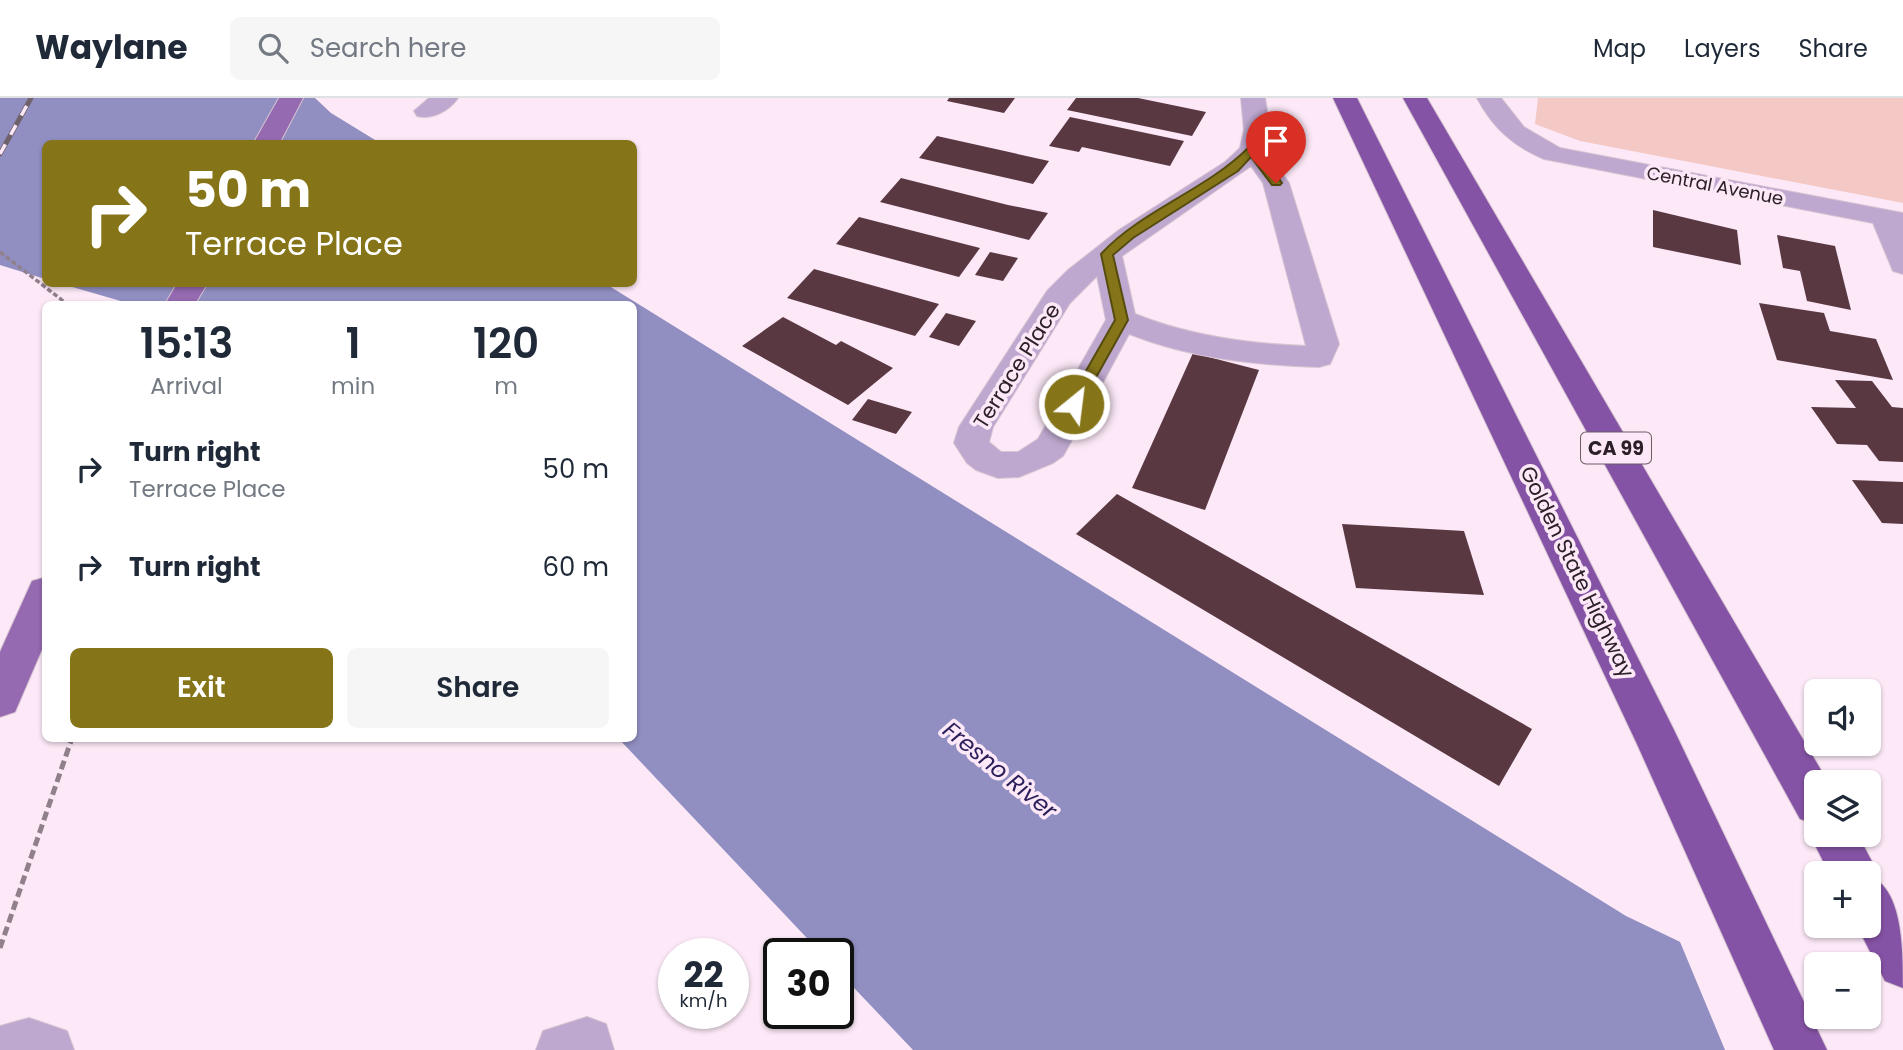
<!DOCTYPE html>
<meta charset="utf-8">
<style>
body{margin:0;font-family:Poppins,sans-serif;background:#f6f6f7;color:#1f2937;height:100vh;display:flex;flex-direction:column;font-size:26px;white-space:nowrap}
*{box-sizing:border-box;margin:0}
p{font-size:23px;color:#747a83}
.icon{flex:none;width:38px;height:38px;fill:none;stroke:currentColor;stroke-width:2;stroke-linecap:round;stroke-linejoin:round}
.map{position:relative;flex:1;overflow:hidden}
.panel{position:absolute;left:42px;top:203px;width:595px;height:441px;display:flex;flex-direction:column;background:#fff;border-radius:10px;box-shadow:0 2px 5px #0004}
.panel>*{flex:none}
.banner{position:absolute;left:42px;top:42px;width:595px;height:147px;border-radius:10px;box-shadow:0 2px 5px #0004;background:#857518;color:#fff;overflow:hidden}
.fabs{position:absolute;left:1804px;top:581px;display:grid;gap:14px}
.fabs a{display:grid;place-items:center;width:77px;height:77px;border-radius:10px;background:#fff;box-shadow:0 2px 5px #0004;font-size:35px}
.speed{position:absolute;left:658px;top:840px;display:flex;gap:14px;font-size:35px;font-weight:700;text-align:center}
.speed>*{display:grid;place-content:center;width:91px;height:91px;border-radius:50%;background:#fff;box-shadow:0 2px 5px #0004;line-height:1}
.speed small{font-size:18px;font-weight:400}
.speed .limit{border:4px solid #111;border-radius:10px;background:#fff;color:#111}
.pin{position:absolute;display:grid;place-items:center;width:60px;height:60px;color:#fff;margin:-72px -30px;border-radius:50% 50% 50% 0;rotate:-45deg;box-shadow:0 0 7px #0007}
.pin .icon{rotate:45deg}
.me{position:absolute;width:77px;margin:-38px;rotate:29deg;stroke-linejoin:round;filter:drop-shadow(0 0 5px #0008)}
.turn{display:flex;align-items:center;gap:24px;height:147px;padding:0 28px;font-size:32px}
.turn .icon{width:91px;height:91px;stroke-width:2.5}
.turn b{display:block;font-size:49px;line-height:60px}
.eta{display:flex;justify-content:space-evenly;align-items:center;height:119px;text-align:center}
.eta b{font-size:42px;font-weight:600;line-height:49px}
.action{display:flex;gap:14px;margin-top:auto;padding:14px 28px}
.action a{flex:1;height:80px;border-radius:10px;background:#857518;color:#fff;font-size:28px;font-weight:600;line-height:80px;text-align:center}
.action a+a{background:#f6f6f7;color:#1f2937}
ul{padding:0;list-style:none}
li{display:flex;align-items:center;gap:21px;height:98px;padding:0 28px}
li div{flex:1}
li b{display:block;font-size:26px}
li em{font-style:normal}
header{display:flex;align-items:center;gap:42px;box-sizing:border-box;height:98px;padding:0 35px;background:#fff;border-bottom:2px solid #e0e1e3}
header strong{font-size:33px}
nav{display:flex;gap:38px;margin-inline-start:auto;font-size:24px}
.search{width:490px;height:63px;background:#f6f6f7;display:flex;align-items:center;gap:18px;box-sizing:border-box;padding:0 24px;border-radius:10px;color:#747a83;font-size:26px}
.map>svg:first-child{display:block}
.green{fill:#f4c9c5}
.water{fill:#918fc1}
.pier{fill:#fce8f7}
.building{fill:#593842}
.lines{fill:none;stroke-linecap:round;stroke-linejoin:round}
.minor-casing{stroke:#d7c4d2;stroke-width:2}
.major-casing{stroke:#d7c4d2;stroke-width:2}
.highway-casing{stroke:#d7c4d2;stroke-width:2}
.path-far1{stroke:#90808c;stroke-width:3.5;stroke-dasharray:5 2.5;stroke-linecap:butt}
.path{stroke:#90808c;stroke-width:5;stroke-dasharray:9 4.5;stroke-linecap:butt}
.minor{fill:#bea8cf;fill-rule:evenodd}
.major{fill:#956ab1;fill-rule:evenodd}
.highway{fill:#8553a5;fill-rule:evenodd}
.rail-casing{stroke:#70626c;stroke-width:5}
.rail{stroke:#fce8f7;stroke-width:3.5;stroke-dasharray:11;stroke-linecap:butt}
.route{fill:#857518;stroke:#564c10;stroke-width:2}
.labels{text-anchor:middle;stroke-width:7;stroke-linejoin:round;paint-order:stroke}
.far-street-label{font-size:18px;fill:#2c2028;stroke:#fce8f7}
.shield{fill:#fce8f7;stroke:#6a5c66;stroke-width:2}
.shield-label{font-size:19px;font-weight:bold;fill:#2c2028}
.street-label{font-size:21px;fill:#2c2028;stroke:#fce8f7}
.water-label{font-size:23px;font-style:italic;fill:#291e5a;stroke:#fce8f7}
</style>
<header>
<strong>Waylane</strong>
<div class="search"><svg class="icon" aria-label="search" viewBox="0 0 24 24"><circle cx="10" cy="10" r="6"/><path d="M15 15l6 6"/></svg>Search here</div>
<nav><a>Map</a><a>Layers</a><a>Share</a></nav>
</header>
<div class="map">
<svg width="1903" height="952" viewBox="0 0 1903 952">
<rect width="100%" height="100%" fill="#fce8f7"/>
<!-- green -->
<path class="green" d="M1538,0H1903V105L1580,43L1535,26Z"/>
<!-- water -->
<path class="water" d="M0,0H315L331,15L380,45L46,46L45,181L0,167Z
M62,186H606L1626,818L1816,909V919L1903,952H913L838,873V856H822L619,641L634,640V206H131Z"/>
<!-- pier -->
<path class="pier" d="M1678,839L1816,905V919H1846L1903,946V952H1725Z"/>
<!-- building -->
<path class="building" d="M949,0H1015L1004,15L947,3Z
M1076,0H1138L1206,14L1192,38L1067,12Z
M1070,19L1184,43L1170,68L1082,49L1079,54L1049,48Z
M937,38L1049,63L1033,86L919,60Z
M901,80L1008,107L1048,115L1029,142L880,104Z
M1653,112L1737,132L1741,167L1653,149Z
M859,119L980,150L959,179L836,146Z
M1777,137L1835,148L1851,212L1807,203L1800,173L1783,170Z
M990,154L1018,160L1003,183L975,177Z
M814,171L939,206L915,238L787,200Z
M1759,205L1824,215L1830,233L1876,241L1893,282L1777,262Z
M946,215L976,223L959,248L929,239Z
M783,219L836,247L841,243L893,270L848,307L742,248Z
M1193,255L1259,272L1205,412L1132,390Z
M1835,282L1872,283L1892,309L1903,310V364L1879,363L1867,347L1837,346L1811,309L1856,310Z
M868,301L912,314L896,336L852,322Z
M1852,382L1903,384V426L1882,425Z
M1117,396L1532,631L1499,688L1076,436Z
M1342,426L1464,433L1484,497L1356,490Z"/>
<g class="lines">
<defs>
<path id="minor" d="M429,0H458C449,13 432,22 417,18L414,13Z
M1241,0H1265L1270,32L1265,52L1289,85L1339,246L1330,266L1319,269C1255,267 1189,260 1129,236L1068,349L1063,358L1053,365L1019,379L998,380L976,372L967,365L954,345L959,329L1047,193L1068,172L1119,132L1225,64L1240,50L1244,32ZM1251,68L1263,85L1306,248C1248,246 1190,238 1135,216L1122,158ZM1097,178L1106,222L1038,341L1018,354H1001L989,344L993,329L1070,205Z
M1477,0H1501L1524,29L1560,50L1903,115V176L1893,173L1873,125L1544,61C1513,48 1493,30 1477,0Z
M587,919L606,926L614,952H536L543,933Z
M29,920L67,933L74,952H0V928Z"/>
<path id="major" d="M279,0H303L279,46H253Z
M177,186H207L195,206H165Z
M46,479V542L15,614L0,619V554L32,483Z"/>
<path id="highway" d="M1333,0H1357L1674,632L1827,952H1774L1637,646Z
M1403,0H1427L1828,684H1816V737H1858L1878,775L1875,781C1903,797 1903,856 1903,890L1885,883L1857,828H1869V775H1829L1810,737L1815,726L1800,721Z"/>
</defs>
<!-- minor casing -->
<use href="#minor" class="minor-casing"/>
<!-- major casing -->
<use href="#major" class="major-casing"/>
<!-- highway casing -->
<use href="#highway" class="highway-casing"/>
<!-- path-far1 -->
<path class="path-far1" d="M0,154L67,206"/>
<!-- path -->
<path class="path" d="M0,850L72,640"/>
<!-- minor -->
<use href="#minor" class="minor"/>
<!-- major -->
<use href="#major" class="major"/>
<!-- highway -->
<use href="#highway" class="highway"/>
<defs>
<path id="rail" d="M0,56L31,0"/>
</defs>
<!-- rail casing -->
<use href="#rail" class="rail-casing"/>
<!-- rail -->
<use href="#rail" class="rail"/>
</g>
<!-- route -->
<path class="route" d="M1248,50H1256L1282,85L1280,87H1272L1251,59L1238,73L1133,140L1113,157L1128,222L1079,310H1069L1067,306L1115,222L1101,156C1140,113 1206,92 1248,50Z"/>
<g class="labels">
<!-- far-street labels -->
<g class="far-street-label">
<text transform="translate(1715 88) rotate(11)" y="6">Central Avenue</text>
</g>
<!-- shield labels -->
<rect class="shield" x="1581" y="334.5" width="70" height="31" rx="5"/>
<g class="shield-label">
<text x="1616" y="357">CA 99</text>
</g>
<!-- street labels -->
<g class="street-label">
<text transform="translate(1017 268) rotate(-58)" y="7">Terrace Place</text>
<text transform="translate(1577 474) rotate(64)" y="7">Golden State Highway</text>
</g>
<!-- water labels -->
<g class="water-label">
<text transform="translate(1000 672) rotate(39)" y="8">Fresno River</text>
</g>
</g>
</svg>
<div class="fabs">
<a><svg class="icon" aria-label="sound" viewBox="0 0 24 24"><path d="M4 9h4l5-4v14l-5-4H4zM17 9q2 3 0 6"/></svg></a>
<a><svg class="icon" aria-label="layers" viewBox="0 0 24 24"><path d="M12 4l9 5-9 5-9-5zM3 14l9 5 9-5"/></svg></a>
<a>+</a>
<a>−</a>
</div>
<div class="speed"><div>22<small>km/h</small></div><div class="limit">30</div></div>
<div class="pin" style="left:1276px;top:85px;background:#d93025"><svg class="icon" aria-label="arrive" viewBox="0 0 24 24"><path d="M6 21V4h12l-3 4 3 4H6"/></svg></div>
<svg class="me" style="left:1074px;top:306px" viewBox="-20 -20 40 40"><circle r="17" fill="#857518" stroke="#fff" stroke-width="3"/><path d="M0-11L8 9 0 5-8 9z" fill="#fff"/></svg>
<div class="banner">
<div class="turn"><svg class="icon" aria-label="right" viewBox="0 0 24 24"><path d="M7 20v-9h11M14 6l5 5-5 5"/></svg><div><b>50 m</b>Terrace Place</div></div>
</div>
<section class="panel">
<div class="eta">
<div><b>15:13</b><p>Arrival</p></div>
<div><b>1</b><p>min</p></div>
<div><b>120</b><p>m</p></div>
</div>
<ul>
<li><svg class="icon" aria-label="right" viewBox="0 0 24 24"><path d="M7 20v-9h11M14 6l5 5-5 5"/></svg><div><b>Turn right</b><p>Terrace Place</p></div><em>50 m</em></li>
<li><svg class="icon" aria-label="right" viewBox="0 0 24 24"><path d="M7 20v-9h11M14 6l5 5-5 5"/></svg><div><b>Turn right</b></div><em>60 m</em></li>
</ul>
<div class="action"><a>Exit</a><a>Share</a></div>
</section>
</div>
